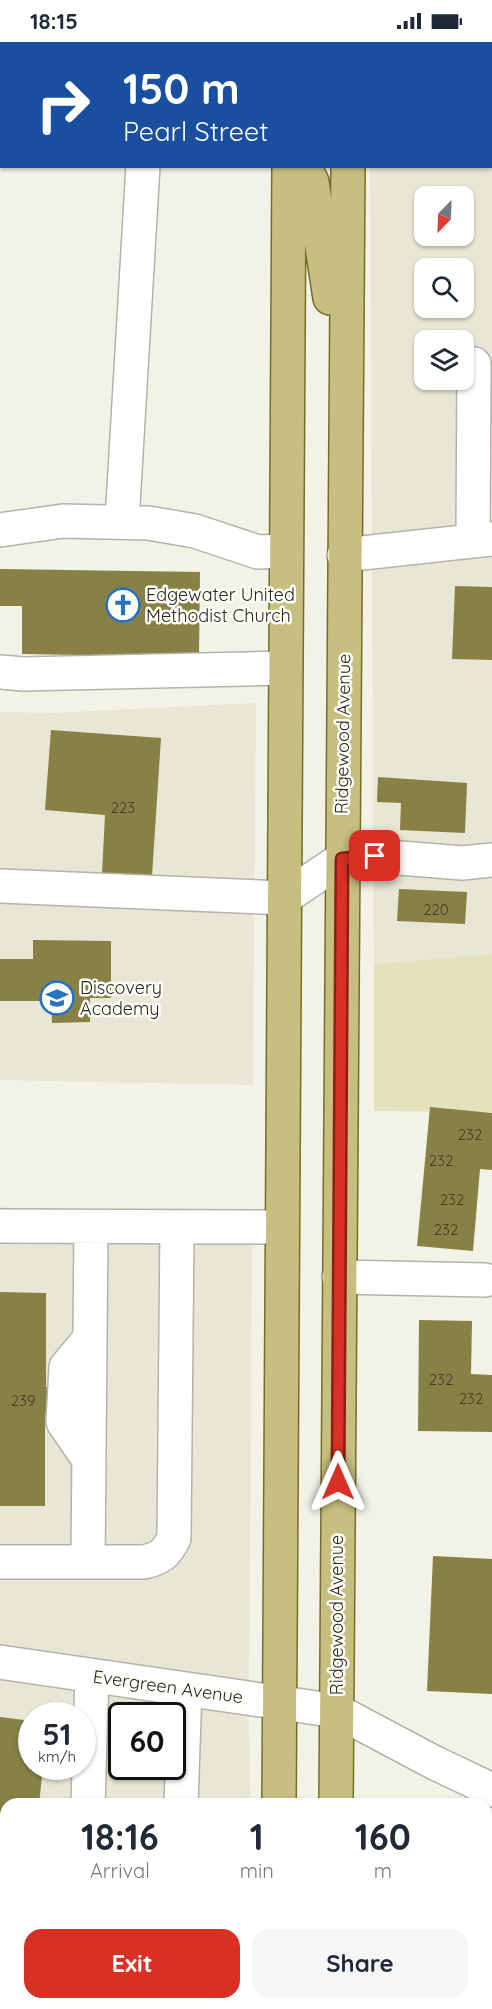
<!DOCTYPE html>
<style>
body{margin:0;font-family:Quicksand,sans-serif;background:#f6f6f7;color:#1f2937;height:100vh;display:flex;flex-direction:column;font-size:22px;white-space:nowrap}
*{box-sizing:border-box;margin:0}
p{font-size:20px;color:#747a83}
.icon{flex:none;width:33px;height:33px;fill:none;stroke:currentColor;stroke-width:2;stroke-linecap:round;stroke-linejoin:round}
.map{position:relative;flex:1;overflow:hidden}
.drawer{position:absolute;left:0px;top:1756px;width:492px;height:212px;display:flex;flex-direction:column;background:#fff;border-radius:18px 18px 0 0;box-shadow:0 2px 4px #0004}
.drawer>*{flex:none}
.banner{position:absolute;left:0px;top:0px;width:492px;height:126px;box-shadow:0 2px 4px #0004;background:#1a4fa0;color:#fff;overflow:hidden}
.needle{width:39px;rotate:203deg}
.tools{position:absolute;left:414px;top:144px;display:grid;gap:12px}
.tools a{display:grid;place-items:center;width:60px;height:60px;border-radius:12px;background:#fff;box-shadow:0 2px 4px #0004;font-size:30px}
.speed{position:absolute;left:18px;top:1660px;display:flex;gap:12px;font-size:30px;font-weight:700;text-align:center}
.speed>*{display:grid;place-content:center;width:78px;height:78px;border-radius:50%;background:#fff;box-shadow:0 2px 4px #0004;line-height:1}
.speed small{font-size:15px;font-weight:400}
.speed .limit{border:3px solid #111;border-radius:9px;background:#fff;color:#111}
.pin{position:absolute;display:grid;place-items:center;width:51px;height:51px;color:#fff;margin:-26px;border-radius:12px;box-shadow:0 3px 9px #0006}
.me{position:absolute;width:66px;margin:-33px;rotate:0deg;stroke-linejoin:round;filter:drop-shadow(0 0 4px #0008)}
.turn{display:flex;align-items:center;gap:21px;height:126px;padding:0 24px;font-size:27px}
.turn .icon{width:78px;height:78px;stroke-width:2.5}
.turn b{display:block;font-size:42px;line-height:51px}
.eta{display:flex;justify-content:space-evenly;align-items:center;height:102px;text-align:center}
.eta b{font-size:36px;font-weight:700;line-height:42px}
.action{display:flex;gap:12px;margin-top:auto;padding:12px 24px}
.action a{flex:1;height:69px;border-radius:18px;background:#d93025;color:#fff;font-size:24px;font-weight:700;line-height:69px;text-align:center}
.action a+a{background:#f6f6f7;color:#1f2937}
.status{display:flex;justify-content:space-between;align-items:center;height:42px;padding:0 30px;background:#fff;direction:ltr}
.status svg{height:16px;fill:currentColor}
.map>svg:first-child{display:block}
.built{fill:#e8e6d4;fill-rule:evenodd}
.green{fill:#e4e1bc}
.building{fill:#878146}
.lines{fill:none;stroke-linecap:round;stroke-linejoin:round}
.minor-casing{stroke:#b4b3a9;stroke-width:36}
.major-casing{stroke:#766e28;stroke-width:36}
.path{stroke:#aaaaa1;stroke-width:4;stroke-dasharray:1.5 4.5;stroke-linecap:butt}
.minor{stroke:#fff;stroke-width:33}
.major{stroke:#c6bf80;stroke-width:33}
.route-casing{stroke:#8d1f18;stroke-width:15}
.route{stroke:#d93025;stroke-width:10}
.labels{text-anchor:middle;stroke-width:5;stroke-linejoin:round;paint-order:stroke}
.number-label{font-size:15px;fill:#3f3e2c}
.poi-label{font-size:18px;fill:#272723;stroke:#fffff8;text-anchor:start}
.street-label{font-size:18px;fill:#272723;stroke:#fffff8}
</style>
<div class="status"><b>18:15</b><svg viewBox="0 0 49 12"><path d="M0 12V9h3v3zM5 12V6h3v6zM10 12V3h3v9zM15 12V0h3v12zM26 1h20v11H26zM47 4h2v5h-2z"/></svg></div>
<div class="map">
<svg width="492" height="1967" viewBox="0 0 492 1967">
<rect width="100%" height="100%" fill="#f2f2e7"/>
<!-- built -->
<path class="built" d="M369,0H492V912L374,922L370,125L490,124V2ZM424,154H464V194H424ZM424,226H464V266H424ZM424,298H464V338H424Z
M256,661L253,1043L0,1038V670L53,671Z
M0,1165L252,1193L249,1640L0,1604Z
M0,1636L249,1673L250,1762H6V1962H253V1967H0ZM32,1674H82V1725H32ZM122,1674H172V1725H122Z"/>
<!-- green -->
<path class="green" d="M492,912V1070L374,1069V922Z"/>
<!-- building -->
<path class="building" d="M0,527L200,530L199,615L22,612V564H0Z
M455,544L492,545V618L452,617Z
M51,688L161,696L152,834L102,831L105,773L45,768Z
M378,735L467,741L465,791L400,788L401,761L377,760Z
M399,847L467,850L465,882L397,879Z
M33,898L111,899V956H90V980L52,981L51,959H0V917H33Z
M430,1065L492,1071V1128L480,1127L473,1209L417,1204Z
M0,1250L46,1251V1345L85,1346L84,1374L45,1373V1464H0Z
M419,1278L472,1279L471,1332L492,1333V1390L418,1389Z
M433,1514L492,1517V1652L427,1649Z
M0,1675L32,1679V1725H43L39,1762H6V1772L0,1771Z
M486,1846L492,1848V1903L486,1902Z
M486,1939L492,1940V1967H449L450,1962H486Z"/>
<g class="lines">
<defs>
<path id="minor" d="M490,92H492
M0,101H2
M122,480L143,124
M0,488L63,479L148,481L195,489L258,510L286,509
M473,499L474,322
M344,513L492,497
M0,630L23,632L285,626
M0,844L284,856L342,817L375,814L462,821L492,818
M0,1184L282,1185
M339,1235L485,1238
M89,1418L63,1380L66,1325L90,1296
M0,1520H144C161,1516 166,1512 174,1496L177,1185
M88,1520L91,1185
M0,1620L337,1669L435,1721L492,1748
M88,1762L92,1634
M181,1762L185,1647"/>
<path id="major" d="M289,0V2
M347,0V2
M304,124L312,140L330,256
M279,1762L289,124
M336,1762L348,124
M277,1967V1962
M335,1967V1962"/>
</defs>
<!-- minor casing -->
<use href="#minor" class="minor-casing"/>
<!-- major casing -->
<use href="#major" class="major-casing"/>
<!-- path -->
<path class="path" d="M158,0L159,2"/>
<!-- minor -->
<use href="#minor" class="minor"/>
<!-- major -->
<use href="#major" class="major"/>
</g>
<g class="lines">
<defs>
<path id="route" d="M338,1440L342,817L375,814"/>
</defs>
<!-- route casing -->
<use href="#route" class="route-casing"/>
<!-- route -->
<use href="#route" class="route"/>
</g>
<!-- icons -->
<defs>
<symbol id="church-ring" viewBox="-11 -11 22 22"><circle r="9.5" fill="#fffff8" stroke="#2773c2" stroke-width="1.5"/><path d="M-1.2-6h2.4v3.5h3.3v2.4h-3.3V6h-2.4V-.1h-3.3v-2.4h3.3Z" fill="#2773c2"/></symbol>
<symbol id="school-ring" viewBox="-11 -11 22 22"><circle r="9.5" fill="#fffff8" stroke="#2773c2" stroke-width="1.5"/><path d="M0-5L7-2L0 1L-7-2ZM-4 1L0 2.5L4 1V4Q0 6-4 4Z" fill="#2773c2"/></symbol>
</defs>
<g fill-rule="evenodd">
<use href="#church-ring" x="104" y="544" width="38" height="38"/>
<use href="#school-ring" x="38" y="937" width="38" height="38"/>
</g>
<g class="labels">
<!-- number labels -->
<g class="number-label">
<text x="123" y="771">223</text>
<text x="436" y="873">220</text>
<text x="470" y="1098">232</text>
<text x="441" y="1124">232</text>
<text x="452" y="1163">232</text>
<text x="446" y="1193">232</text>
<text x="441" y="1343">232</text>
<text x="471" y="1362">232</text>
<text x="23" y="1364">239</text>
</g>
<!-- poi labels -->
<g class="poi-label">
<text x="146" y="559">Edgewater United<tspan x="146" dy="21">Methodist Church</tspan></text>
<text x="80" y="952">Discovery<tspan x="80" dy="21">Academy</tspan></text>
</g>
<!-- street labels -->
<g class="street-label">
<text transform="translate(343 692) rotate(-89)" y="6">Ridgewood Avenue</text>
<text transform="translate(337 1573) rotate(-90)" y="6">Ridgewood Avenue</text>
<text transform="translate(168 1645) rotate(8)" y="6">Evergreen Avenue</text>
</g>
</g>
</svg>
<div class="tools">
<a><svg class="needle" viewBox="-14 -14 28 28"><path d="M0-13l5 13h-10z" fill="#e53935"/><path d="M0 13l5-13h-10z" fill="#747a83"/></svg></a>
<a><svg class="icon" aria-label="search" viewBox="0 0 24 24"><circle cx="10" cy="10" r="6"/><path d="M15 15l6 6"/></svg></a>
<a><svg class="icon" aria-label="layers" viewBox="0 0 24 24"><path d="M12 4l9 5-9 5-9-5zM3 14l9 5 9-5"/></svg></a>
</div>
<div class="speed"><div>51<small>km/h</small></div><div class="limit">60</div></div>
<div class="pin" style="left:375px;top:814px;background:#d93025"><svg class="icon" aria-label="arrive" viewBox="0 0 24 24"><path d="M6 21V4h12l-3 4 3 4H6"/></svg></div>
<svg class="me" style="left:338px;top:1440px" viewBox="-20 -20 40 40"><path d="M0-17L14 15 0 8-14 15z" fill="#d93025" stroke="#fff" stroke-width="4"/></svg>
<div class="banner">
<div class="turn"><svg class="icon" aria-label="right" viewBox="0 0 24 24"><path d="M7 20v-9h11M14 6l5 5-5 5"/></svg><div><b>150 m</b>Pearl Street</div></div>
</div>
<section class="drawer">
<div class="eta">
<div><b>18:16</b><p>Arrival</p></div>
<div><b>1</b><p>min</p></div>
<div><b>160</b><p>m</p></div>
</div>
<div class="action"><a>Exit</a><a>Share</a></div>
</section>
</div>
